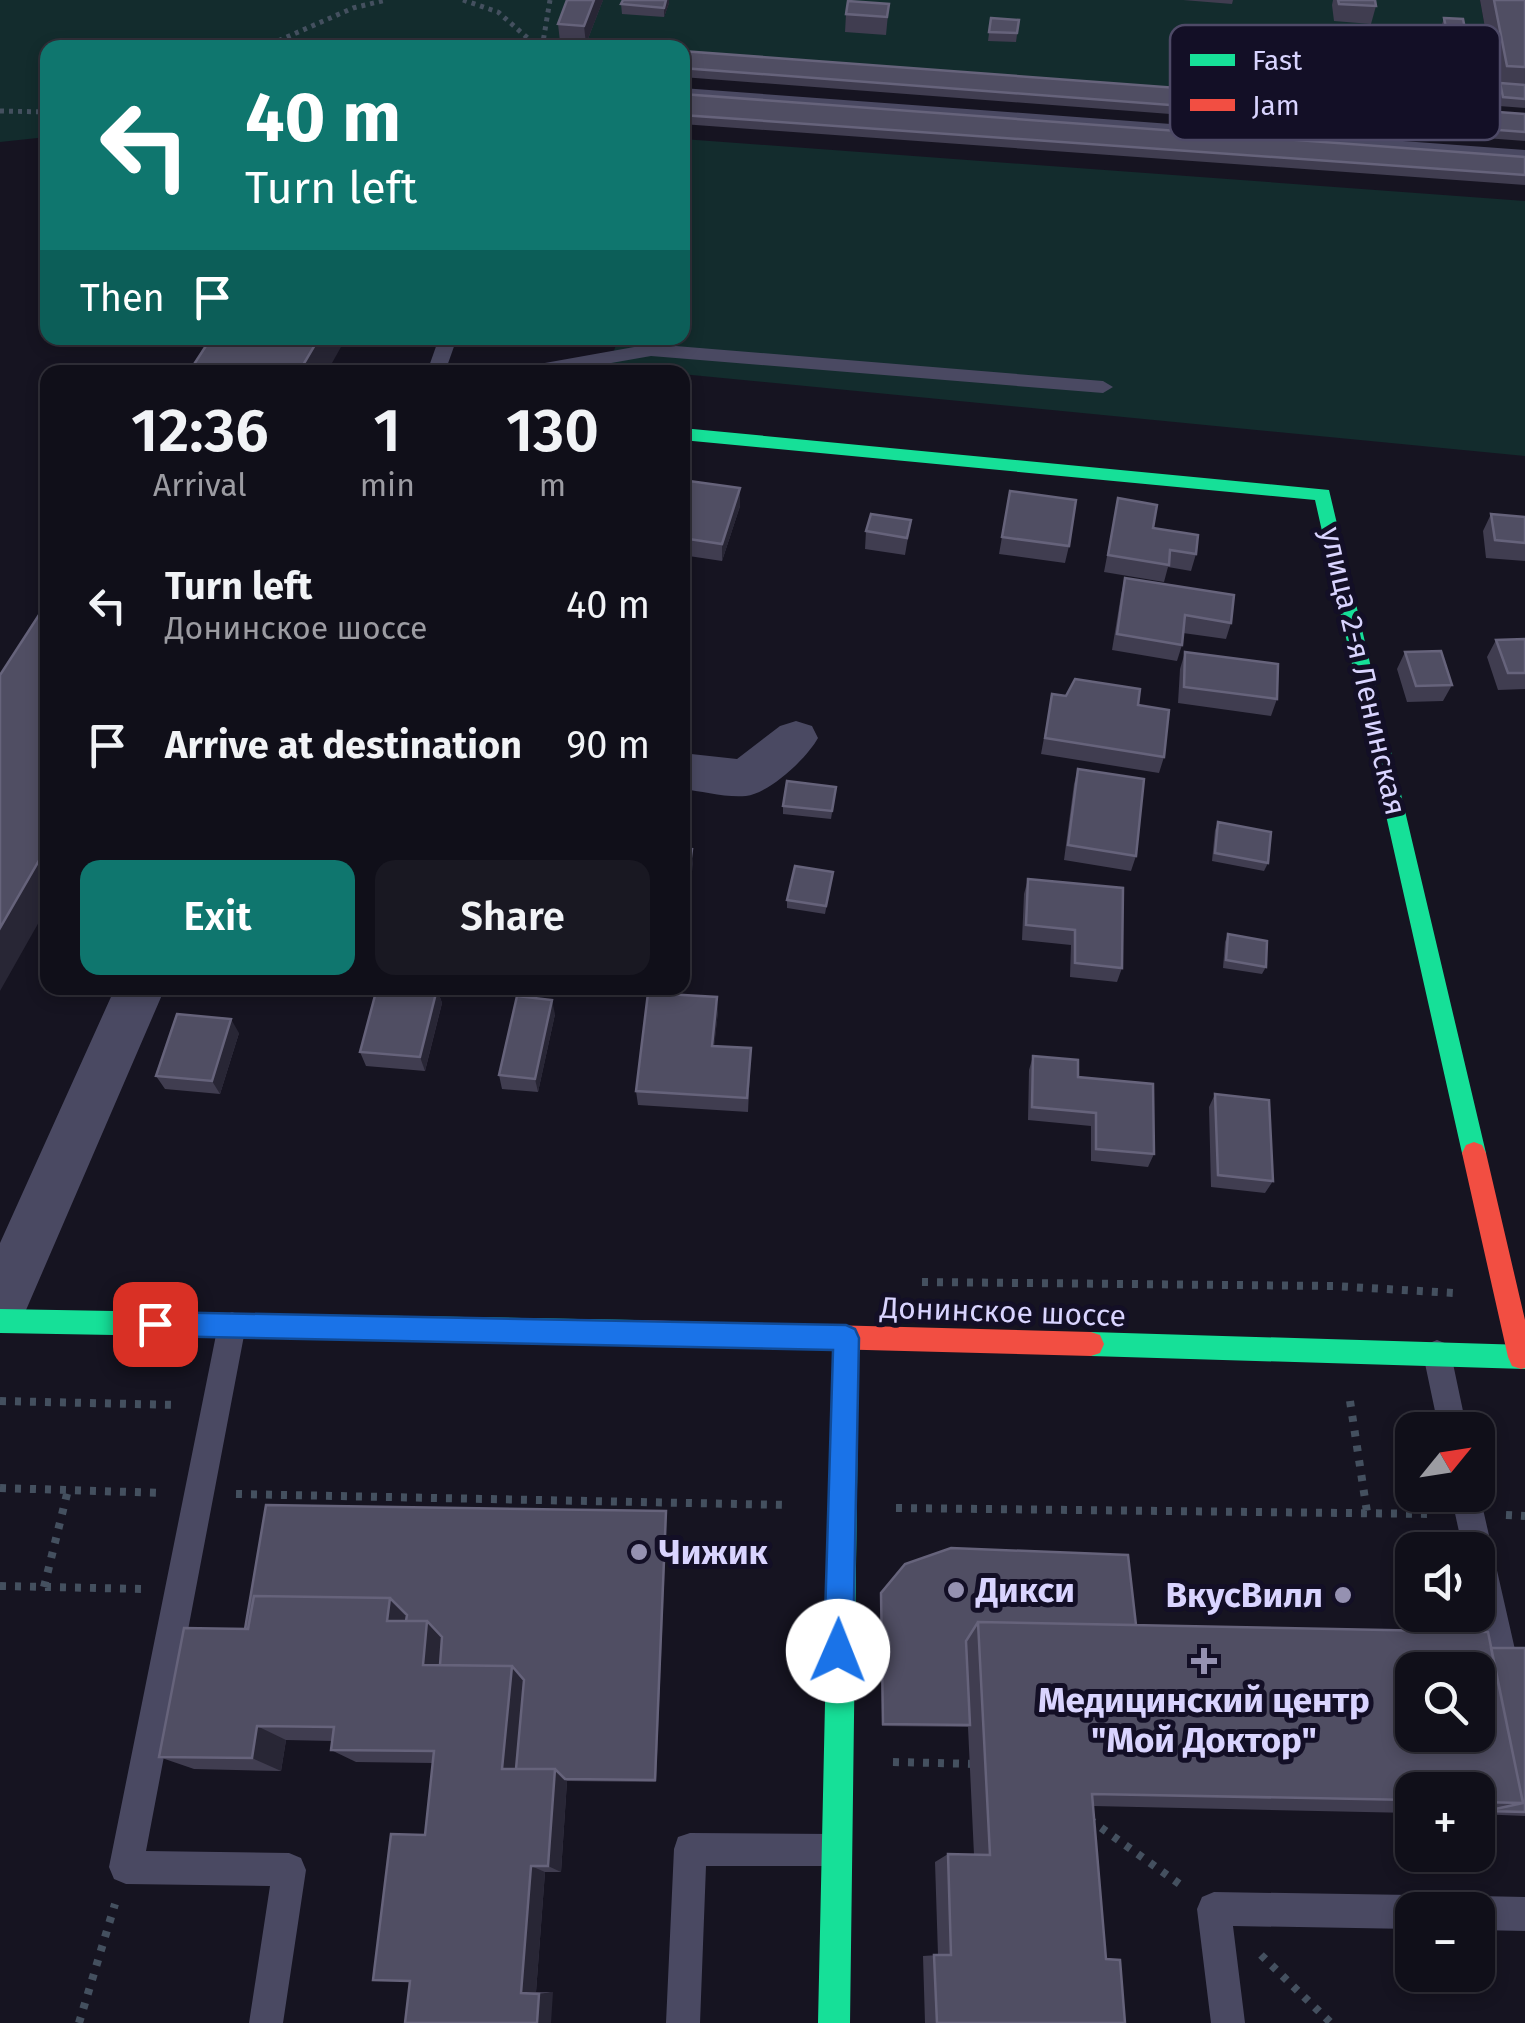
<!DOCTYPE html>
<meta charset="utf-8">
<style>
body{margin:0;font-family:"Fira Sans",sans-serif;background:#191822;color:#f1f3f6;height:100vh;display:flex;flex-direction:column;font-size:38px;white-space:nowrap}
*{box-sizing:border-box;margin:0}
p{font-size:32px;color:#9c9ca2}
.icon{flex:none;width:55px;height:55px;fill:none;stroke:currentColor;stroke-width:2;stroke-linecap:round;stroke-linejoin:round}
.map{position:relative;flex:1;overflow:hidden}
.sheet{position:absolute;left:40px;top:365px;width:650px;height:630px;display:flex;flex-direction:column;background:#100f19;border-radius:20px;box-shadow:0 5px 15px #0003,0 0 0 2px #302f38}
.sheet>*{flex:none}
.top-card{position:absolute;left:40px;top:40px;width:650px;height:305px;border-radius:20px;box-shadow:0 5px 15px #0003,0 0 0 2px #302f38;background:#0f766e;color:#fff;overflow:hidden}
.needle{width:65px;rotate:60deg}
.buttons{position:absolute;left:1395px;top:1412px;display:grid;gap:20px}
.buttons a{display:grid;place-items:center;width:100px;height:100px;border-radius:20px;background:#100f19;box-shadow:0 5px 15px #0003,0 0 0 2px #302f38;font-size:50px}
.pin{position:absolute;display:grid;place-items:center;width:85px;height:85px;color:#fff;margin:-42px;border-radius:20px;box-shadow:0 5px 15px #0006}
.me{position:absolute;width:110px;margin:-55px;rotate:1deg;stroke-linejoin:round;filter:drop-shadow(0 0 8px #0008)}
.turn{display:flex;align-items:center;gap:35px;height:210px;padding:0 40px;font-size:45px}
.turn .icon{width:130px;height:130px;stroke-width:2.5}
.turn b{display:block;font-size:70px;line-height:85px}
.then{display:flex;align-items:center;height:95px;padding:0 40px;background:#0003;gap:20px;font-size:38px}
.eta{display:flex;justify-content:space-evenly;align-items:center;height:170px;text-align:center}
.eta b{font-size:60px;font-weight:600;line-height:70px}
.primary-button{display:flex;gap:20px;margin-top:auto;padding:20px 40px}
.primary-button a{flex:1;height:115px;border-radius:20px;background:#0f766e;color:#fff;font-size:40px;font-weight:600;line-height:115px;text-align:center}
.primary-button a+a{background:#191822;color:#f1f3f6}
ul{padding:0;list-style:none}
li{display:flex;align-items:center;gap:30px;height:140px;padding:0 40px}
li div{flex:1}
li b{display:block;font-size:38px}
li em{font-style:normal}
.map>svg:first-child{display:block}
.green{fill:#132c2d}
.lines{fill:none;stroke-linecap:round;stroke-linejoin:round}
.path-far1{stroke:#44505f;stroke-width:5;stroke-dasharray:4 5;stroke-linecap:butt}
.path{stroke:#44505f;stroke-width:8;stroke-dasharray:6 9;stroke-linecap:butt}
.lane{fill:#4a4962;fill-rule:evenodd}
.street{fill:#4a4962;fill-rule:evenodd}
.fast{fill:#16e098;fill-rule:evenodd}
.jam{fill:#f24e42;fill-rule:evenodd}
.wall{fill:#403d50}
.shaded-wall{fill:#282635}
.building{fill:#504e63;stroke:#66637b;stroke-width:2.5;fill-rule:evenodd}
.route{fill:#1a73e8;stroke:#114b97;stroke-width:2.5}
.poi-dot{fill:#9591b1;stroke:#130f26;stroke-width:4}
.labels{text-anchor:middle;stroke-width:10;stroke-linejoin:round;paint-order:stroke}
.street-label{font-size:30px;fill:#d9d4ff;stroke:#130f26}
.near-poi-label{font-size:35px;font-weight:bold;fill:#d9d4ff;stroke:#130f26;text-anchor:start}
.key{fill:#130f26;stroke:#4e4a67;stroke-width:2.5}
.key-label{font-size:28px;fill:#d9d4ff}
</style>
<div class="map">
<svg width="1525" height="2023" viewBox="0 0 1525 2023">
<rect width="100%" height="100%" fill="#161421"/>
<!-- green -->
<path class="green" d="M0,0H1480L1502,122L683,60L682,48H48L47,137L0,142Z
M683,139L1525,201V456L609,367L618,338H682Z"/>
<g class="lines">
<!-- path-far1 -->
<path class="path-far1" d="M463,0L498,12L539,48
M262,48L353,8L386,0
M542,48L550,0
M0,111L48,112"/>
<!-- path -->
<path class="path" d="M922,1282L1333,1286L1454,1293
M0,1401L179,1405
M1350,1401L1367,1512
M0,1488L164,1493
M236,1494L789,1505
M896,1508L1433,1514
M1506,1515L1525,1516
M0,1586L144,1589
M44,1587L68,1490
M893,1762L976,1764
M1089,1819L1185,1888
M1261,1955L1331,2023
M79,2023L115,1904"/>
<!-- lane -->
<path class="lane" d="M682,88L1525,150V160L682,98Z
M439,338H457L445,372H427Z
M651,344L1103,381L1113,387L1103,393L651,356L560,372H519L528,366Z
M232,1312L242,1316L246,1325L146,1851L289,1853L301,1858L306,1870L283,2023H249L270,1886L126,1884L114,1879L109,1867L218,1325L222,1316Z
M1437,1340L1447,1344L1451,1354L1467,1430H1439L1423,1354L1427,1344Z
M1478,1487L1516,1654L1511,1665L1500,1670L1489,1665C1473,1627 1478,1590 1478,1550H1463L1451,1495H1478Z
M690,1833L831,1834L843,1838L847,1850L843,1862L831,1866H706L700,2023H666L674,1849L678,1837Z
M1214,1892L1412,1895L1424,1900L1428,1910H1412V1929L1233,1926L1245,2023H1211L1197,1909L1202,1897Z
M1478,1896L1525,1897V1931L1478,1930V1910H1463L1466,1901Z"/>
<!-- street -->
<path class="street" d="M796,721L812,726L818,738C807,758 770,793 746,796C726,798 702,791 682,789V753L737,759L780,726Z
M115,988H165L20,1324L0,1331V1243Z"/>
<!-- fast -->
<path class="fast" d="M682,428L1329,490L1486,1153L1482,1161L1474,1164L1466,1161L1462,1153L1315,500L682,440Z
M0,1309L635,1320L644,1323L648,1332L644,1341L635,1344L0,1333Z
M846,1326L855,1329L859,1338L850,2023H818L833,1338L837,1329Z
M1091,1332L1525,1345V1369L1091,1356L1082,1353L1078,1344L1082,1335Z"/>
<!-- jam -->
<path class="jam" d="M1474,1142L1482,1145L1486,1153L1525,1320V1368L1521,1369L1512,1366L1508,1357L1462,1153L1466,1145Z
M635,1320L1091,1332L1100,1335L1104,1344L1100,1353L1091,1356L635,1344L626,1341L622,1332L626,1323Z"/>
</g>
<!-- wall -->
<path class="wall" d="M603,0L586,44L560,42L558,24Z
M623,0H669V3L664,17L622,14L621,4Z
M1183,0H1233L1232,4Z
M1333,0H1375L1376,6L1371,24L1334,21L1332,5Z
M1480,0H1525V108L1499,106Z
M889,4L886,35L845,32L846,14Z
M991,18L1019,20L1016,42L988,41Z
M1444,18L1465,29L1462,38L1443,37L1441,27Z
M1347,37L1377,51L1371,68L1342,66L1341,55Z
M682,51L1450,109L1448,94L1454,76L1479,94L1472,110L1525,114V141L682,77Z
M1198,54L1219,66L1217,76L1195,74Z
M682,94L1525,157V185L682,124Z
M682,480L740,506L722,561L682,555Z
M1010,491L1069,546L1065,563L999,554Z
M1118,498L1153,528L1196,554L1191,571L1168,567L1164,582L1104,572Z
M1491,514L1525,517V561L1486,558L1483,531Z
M911,520L905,555L865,549L866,531Z
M1125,578L1231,623L1226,639L1183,633L1182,645L1177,661L1112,650L1121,595Z
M1525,639V689L1498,690L1487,657L1496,640Z
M1185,652L1277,699L1271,716L1178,703L1180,669Z
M1405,652L1452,685L1443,701L1407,702L1397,669Z
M1052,694L1138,705L1164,757L1159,773L1041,754Z
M1078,769L1136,856L1131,871L1064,860L1074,784Z
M835,795L831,819L783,814V806Z
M1218,822L1268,863L1264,871L1212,861L1215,830Z
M833,872L825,914L787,908V900Z
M1028,879L1122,968L1117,982L1070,977L1071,945L1022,940L1024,894Z
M1228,934L1266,967L1262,974L1223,968L1225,942Z
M437,989L442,1003L425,1071L366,1066L360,1052Z
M718,1011L714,1046L751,1048L748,1112L638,1105L636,1091Z
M555,1014L538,1092L502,1089L499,1075Z
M239,1033L220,1094L165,1089L156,1076Z
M1033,1056L1078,1077L1154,1154L1148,1167L1091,1161V1126L1028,1120L1029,1070Z
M1215,1094L1273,1181L1265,1193L1211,1187L1209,1107Z
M666,1511L656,1782L567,1781L561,1872H545L536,1992H553L405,2023L433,1763L356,1762L331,1750L333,1741L286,1740L281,1771L194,1769L159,1757L245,1629Z
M881,1593L1136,1625L1491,1648H1525V1816L1478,1814V1790H1412V1813L1093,1806L1106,1959L1125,2023H925L923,1956L938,1955L935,1862L948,1854L974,1855L968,1727L882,1726Z"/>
<!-- shaded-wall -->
<path class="shaded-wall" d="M594,0H603L586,44L584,26Z
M666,0H669V3L664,17V8Z
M319,338H346L327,372H299Z
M740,488V506L722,561V544Z
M48,845V906L0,991V928Z
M692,849L693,864L685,924L684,909Z
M437,989L442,1003L425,1071L420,1057Z
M717,997L718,1011L713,1059L712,1046Z
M552,1000L555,1014L538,1092L535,1079Z
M231,1019L239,1033L220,1094L212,1081Z
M666,1511L667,1515L656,1782L655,1780Z
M390,1598L410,1618L408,1637L387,1621Z
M427,1621L445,1640L442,1679L423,1665Z
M512,1666L526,1683L517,1779L502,1769Z
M257,1726L286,1740L281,1771L252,1758Z
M555,1769L567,1781L561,1872L548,1866Z
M531,1866L545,1872L536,1992L521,1993Z
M553,1992L551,2023H537L539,1994Z"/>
<!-- building -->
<path class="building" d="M567,0H594L584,26L558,24Z
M623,0H666L664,8L621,4Z
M1338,0H1375L1376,6L1339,4Z
M1494,0H1525V67L1507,66Z
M848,1L889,4L887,17L846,14Z
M991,18L1019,20L1017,33L989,32Z
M1444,18L1463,19L1465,29L1446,28Z
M682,51L1525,114V132L682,68Z
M1500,83L1525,85V99L1503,97Z
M682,94L1525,157V175L682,115Z
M211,338H319L299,372H189Z
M682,480L740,488L722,544L682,538Z
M1010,491L1076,500L1069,546L1002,537Z
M1118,498L1157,505L1153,528L1198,535L1196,554L1170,550L1169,565L1108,555Z
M871,514L911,520L907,538L866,531Z
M1491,514L1525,517V543L1495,540Z
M1125,578L1234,595L1231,623L1185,615L1182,645L1117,634Z
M48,601V845L0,928V675Z
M1525,639V673H1508L1496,640Z
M1441,651L1452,685L1416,686L1405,652Z
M1185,652L1278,664L1277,699L1184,687Z
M1075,679L1140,689L1138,705L1169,710L1164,757L1045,738L1052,694L1066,696Z
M1078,769L1144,779L1136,856L1068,845Z
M787,781L836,787L832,811L783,806Z
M1218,822L1271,832L1268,863L1215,853Z
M682,848L692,849L684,909H682Z
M795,866L833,872L826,906L787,900Z
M1028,879L1123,888L1122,968L1075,963V930L1026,925Z
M1228,934L1267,941L1266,967L1226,960Z
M377,988L437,989L420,1057L360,1052Z
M648,993L717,997L712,1046L751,1048L747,1098L636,1091Z
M517,996L552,1000L535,1079L499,1075Z
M177,1014L231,1019L212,1081L156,1076Z
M1033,1056L1078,1060V1077L1153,1084L1154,1154L1096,1149V1113L1032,1107Z
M1215,1094L1269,1100L1273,1181L1218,1175Z
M266,1505L666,1511L655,1780L565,1779L555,1769H516L524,1680L512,1666L440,1665L442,1637L427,1621H406L407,1615L390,1598L254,1596L248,1629H245Z
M951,1548L1128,1555L1136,1625L978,1622L966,1641L970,1725L883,1724L881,1593L905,1564Z
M254,1596L390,1598L387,1621H427L423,1665L512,1666L502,1769H555L548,1866H531L521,1993L539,1994L537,2023H405L410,1981L373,1980L391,1834L425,1835L434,1751L331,1750L334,1727L257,1726L252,1758L159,1757L184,1628L248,1629Z
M978,1622L1488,1632L1523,1803L1478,1802V1790H1412V1800L1092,1794L1106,1959L1120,1960L1125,2023H937L934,1955H951L948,1854L990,1855ZM1412,1670H1478V1735H1412Z
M1491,1648H1525V1812L1486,1811L1523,1803Z"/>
<!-- route -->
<path class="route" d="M155,1312L846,1325L855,1329L859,1338L853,1651L848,1661L838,1665L829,1661L824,1651L833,1350L155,1336L146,1333L142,1324L146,1315Z"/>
<!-- markers -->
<g class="poi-dot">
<circle cx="639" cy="1552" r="10"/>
<circle cx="956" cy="1590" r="10"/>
<circle cx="1343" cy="1595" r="10"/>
<path d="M1199 1646h10v10h10v10h-10v10h-10v-10h-10v-10h10z"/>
</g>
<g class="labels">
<!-- street labels -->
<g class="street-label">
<text transform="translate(1363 671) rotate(77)" y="10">улица 2-я Ленинская</text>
<text transform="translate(1003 1312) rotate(2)" y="10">Донинское шоссе</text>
</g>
<!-- near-poi labels -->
<g class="near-poi-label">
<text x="659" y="1564">Чижик</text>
<text x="976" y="1602">Дикси</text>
<text x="1323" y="1607" text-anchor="end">ВкусВилл</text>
<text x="1204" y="1712" text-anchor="middle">Медицинский центр<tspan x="1204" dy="40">"Мой Доктор"</tspan></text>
</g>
</g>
<!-- legend -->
<rect x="1170" y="25" width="330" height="115" rx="15" class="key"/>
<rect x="1190" y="54" width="45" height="12" fill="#16e098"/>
<rect x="1190" y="99" width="45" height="12" fill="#f24e42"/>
<g class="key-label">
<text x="1252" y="70">Fast</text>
<text x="1252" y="115">Jam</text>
</g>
</svg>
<div class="buttons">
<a><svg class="needle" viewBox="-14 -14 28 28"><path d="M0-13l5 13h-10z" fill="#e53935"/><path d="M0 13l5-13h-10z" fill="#9c9ca2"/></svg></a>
<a><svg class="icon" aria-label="sound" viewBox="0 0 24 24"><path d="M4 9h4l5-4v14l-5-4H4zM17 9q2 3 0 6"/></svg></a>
<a><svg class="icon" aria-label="search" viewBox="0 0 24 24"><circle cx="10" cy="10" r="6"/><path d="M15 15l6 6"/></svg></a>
<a>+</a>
<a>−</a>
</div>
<div class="pin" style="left:155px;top:1324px;background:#d93025"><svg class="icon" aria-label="arrive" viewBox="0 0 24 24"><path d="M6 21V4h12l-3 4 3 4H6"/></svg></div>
<svg class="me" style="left:838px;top:1651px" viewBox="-20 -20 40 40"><circle r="19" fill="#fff"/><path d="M0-13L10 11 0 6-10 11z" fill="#1a73e8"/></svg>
<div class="top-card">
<div class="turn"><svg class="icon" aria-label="left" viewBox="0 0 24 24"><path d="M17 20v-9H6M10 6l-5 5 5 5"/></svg><div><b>40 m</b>Turn left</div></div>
<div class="then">Then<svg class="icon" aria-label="arrive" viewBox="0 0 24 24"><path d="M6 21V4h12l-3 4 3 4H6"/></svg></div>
</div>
<section class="sheet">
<div class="eta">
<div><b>12:36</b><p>Arrival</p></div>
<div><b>1</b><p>min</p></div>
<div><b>130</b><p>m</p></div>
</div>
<ul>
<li><svg class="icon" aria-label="left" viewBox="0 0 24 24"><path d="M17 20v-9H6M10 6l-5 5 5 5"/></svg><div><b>Turn left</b><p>Донинское шоссе</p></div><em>40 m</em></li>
<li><svg class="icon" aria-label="arrive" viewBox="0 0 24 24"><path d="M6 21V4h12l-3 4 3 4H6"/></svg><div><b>Arrive at destination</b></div><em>90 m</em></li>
</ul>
<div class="primary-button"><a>Exit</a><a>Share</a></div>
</section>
</div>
